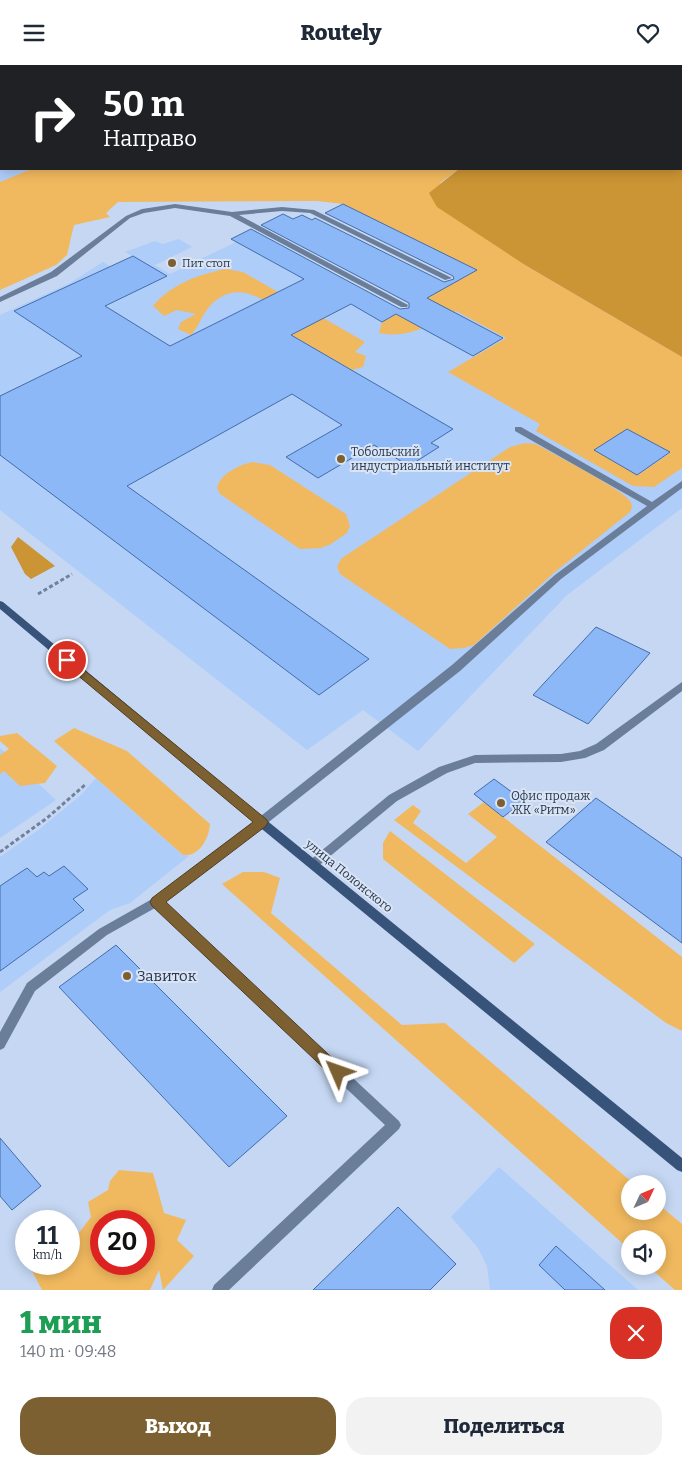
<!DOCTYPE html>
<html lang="ru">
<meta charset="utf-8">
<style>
body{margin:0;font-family:Bitter,serif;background:#f2f2f3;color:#1f2937;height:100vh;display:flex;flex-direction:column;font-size:19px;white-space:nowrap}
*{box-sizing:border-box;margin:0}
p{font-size:16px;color:#747a83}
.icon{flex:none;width:28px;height:28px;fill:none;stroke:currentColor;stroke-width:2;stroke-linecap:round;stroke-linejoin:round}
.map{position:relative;height:1225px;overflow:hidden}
.sheet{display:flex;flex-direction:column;background:#fff;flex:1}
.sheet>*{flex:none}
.banner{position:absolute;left:0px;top:0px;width:682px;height:105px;box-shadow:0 2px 12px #0003;background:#202124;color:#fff;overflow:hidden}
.needle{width:32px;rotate:46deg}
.fabs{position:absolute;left:621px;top:1110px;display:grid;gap:10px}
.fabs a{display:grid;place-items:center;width:45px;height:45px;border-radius:50%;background:#fff;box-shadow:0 2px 12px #0003;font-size:25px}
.speed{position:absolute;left:15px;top:1145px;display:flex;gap:10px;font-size:25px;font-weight:700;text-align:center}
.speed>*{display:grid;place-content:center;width:65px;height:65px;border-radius:50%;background:#fff;box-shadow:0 2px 12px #0003;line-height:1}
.speed small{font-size:12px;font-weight:400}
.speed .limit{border:8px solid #d22;background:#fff;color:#111}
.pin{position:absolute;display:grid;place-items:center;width:42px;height:42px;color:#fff;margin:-21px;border:2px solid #fff;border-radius:50%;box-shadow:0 1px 5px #0007}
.me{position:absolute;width:55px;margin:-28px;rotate:313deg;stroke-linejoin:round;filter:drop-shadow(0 0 4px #0008)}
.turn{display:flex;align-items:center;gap:18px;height:105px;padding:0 20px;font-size:22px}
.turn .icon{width:65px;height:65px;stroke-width:2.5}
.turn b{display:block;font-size:35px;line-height:42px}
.round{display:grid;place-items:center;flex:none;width:52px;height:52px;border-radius:20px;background:#f2f2f3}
.overview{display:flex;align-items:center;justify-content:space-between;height:85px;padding:0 20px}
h1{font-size:30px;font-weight:800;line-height:38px;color:#1e9e55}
.primary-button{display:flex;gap:10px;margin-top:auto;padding:10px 20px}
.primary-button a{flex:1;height:58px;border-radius:20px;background:#7c6032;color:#fff;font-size:20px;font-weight:800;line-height:58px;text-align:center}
.primary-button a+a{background:#f2f2f3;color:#1f2937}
header{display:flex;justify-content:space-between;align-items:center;height:65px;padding:0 20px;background:#fff;font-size:22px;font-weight:800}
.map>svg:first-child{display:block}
.built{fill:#aecdf9}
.green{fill:#f1b95f;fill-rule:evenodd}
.forest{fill:#cb9434}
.building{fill:#8db8f7;stroke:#436daa}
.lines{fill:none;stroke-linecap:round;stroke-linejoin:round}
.path{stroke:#6f819d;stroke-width:3;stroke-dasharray:4 2.5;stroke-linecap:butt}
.lane{fill:#6a7d99;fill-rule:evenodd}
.secondary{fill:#38537a;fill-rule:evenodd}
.route{fill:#7c6032;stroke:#513e20}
.poi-dot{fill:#7c6032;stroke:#dae4f2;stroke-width:2}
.labels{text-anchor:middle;stroke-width:4;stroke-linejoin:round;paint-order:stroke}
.far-poi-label{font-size:11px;fill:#243651;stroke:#dae4f2;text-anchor:start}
.poi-label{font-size:12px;fill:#243651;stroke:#dae4f2;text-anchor:start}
.street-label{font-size:12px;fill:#243651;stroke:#dae4f2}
.near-poi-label{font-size:15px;fill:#243651;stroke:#dae4f2;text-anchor:start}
</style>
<header><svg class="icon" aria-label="menu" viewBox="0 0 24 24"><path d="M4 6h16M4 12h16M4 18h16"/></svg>Routely<svg class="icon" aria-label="heart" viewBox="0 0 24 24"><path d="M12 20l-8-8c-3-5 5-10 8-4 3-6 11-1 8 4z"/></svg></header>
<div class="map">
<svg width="682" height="1225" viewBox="0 0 682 1225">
<rect width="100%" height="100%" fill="#c5d7f3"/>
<!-- built -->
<path class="built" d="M0,75L1,104H31L0,117Z
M179,174L192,182L155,200L170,209L236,177L382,256L445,223L682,345V443L567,530L418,686L363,645L307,685L0,445V250L70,218L103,197L145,221L166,211L125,187L155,176L163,179Z
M0,683L56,735L0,773Z
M96,713L183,790L189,791L130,838L110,845L0,927V792L41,763L82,729Z
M499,1102L638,1225H490L487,1201L478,1183L451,1152Z"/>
<!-- green -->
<path class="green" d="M26,0H512L28,1Z
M31,104H459L440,118L525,200L682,292V403L654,422L633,421L536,366L540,359L448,307L506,273L456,246C431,260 408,274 379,268L382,257L476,205L343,139L317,136L118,137L106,148L110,152L74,160L67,190L56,200L0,225V117ZM627,364L670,387V388L638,410L595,385Z
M226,204L243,207L365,277L355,287L366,291L363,302L352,305L291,270L301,265C277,244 241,207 210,241C202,250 199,261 191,270L178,264L181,257L196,249L177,245L164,251L153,241C170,220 199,209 226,204Z
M525,378L536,379C553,389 622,424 630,436C633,440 632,444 630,447L555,507L474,580L464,583L450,584L340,509L337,501L342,493L510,382Z
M252,397L270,400L346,449L350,461L347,468L331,479L321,483L300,484L220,429L217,423C220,409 239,400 252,397Z
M74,663L127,686L210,759C209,774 199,792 183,790L54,676Z
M17,668L57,701L45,718L20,721L4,706L0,709V690L9,684L0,676V671Z
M484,737L682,892V966L666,958L394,755L413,740L421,746L413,758L466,798L497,772L468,749Z
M390,766L535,879L514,898L383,794V778Z
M243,807H264L280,813L271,848L402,960L445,958L634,1119H630V1146H658V1139L682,1159V1225H675L648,1201H658V1174H630V1185L222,819Z
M119,1105L153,1108L164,1148L186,1155L177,1175L194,1191L163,1225L159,1205L150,1225H42L31,1204L34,1199H69V1178L72,1177L91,1152L88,1137L108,1125L110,1116ZM101,1156H144V1199H101Z"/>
<!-- forest -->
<path class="forest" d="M682,65V292L525,200L437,142L429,128L459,104H681Z
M18,472L55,501L31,514L25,509L11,482Z"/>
<!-- building -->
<path class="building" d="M343,139L477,205L427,233L503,273L473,291L396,249L382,257L351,239L291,270L453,364L431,378L439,382L409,401L374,380L318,413L286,392L342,360L292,329L127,421L369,594L319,630L0,390V331L82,291L14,246L133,191L167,211L105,241L170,281L304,214L231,174L251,164L400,244L409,243V238L261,160L283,149L293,154L302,150L312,155L315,153L444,217L454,214L453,211L325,148Z
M627,364L670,387L637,410L594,385Z
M596,562L650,588L588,659L533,630Z
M494,714L524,736L503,752L474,729Z
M596,733L682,793V878L546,777Z
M64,801L88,824L73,834L84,845L0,906V821L27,803L37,812L44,807L49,811Z
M116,880L287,1051L229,1102L59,922Z
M0,1073L41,1121L12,1145L0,1131Z
M398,1142L456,1199L430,1225H313Z
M556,1181L605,1225H565L539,1200Z"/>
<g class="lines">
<!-- path -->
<path class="path" d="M38,529L72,509
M0,787L47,753L86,719"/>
<!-- lane -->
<path class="lane" d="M548,0H557L558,1H549Z
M681,11H682V15H681Z
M175,139L232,147L282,142L314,145L452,213L445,215L310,148L282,146L239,150L408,240L407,242H401L230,151L175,143L144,148L130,153L57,211L0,237V232L51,207L126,151L142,144Z
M515,362H521L652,437L682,416V423L561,514L460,606L265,760L164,837L399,1056L401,1060L399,1064L229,1225H212L214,1220L385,1060L155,843L107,870L35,926L4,983L0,985V967L27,918L99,864L152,834L257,754L452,600L555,510L647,441L515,366Z
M682,617V626L604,685L585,693L561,697L475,698L447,708L397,736L317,802L313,804L309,802L307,799L309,796L389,730L439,702L475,690L561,689L580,686L596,679Z"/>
<!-- secondary -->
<path class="secondary" d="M0,536L3,537L265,754L682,1093V1107L677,1105L257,760L0,544Z"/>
</g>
<!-- route -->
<path class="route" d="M67,591L266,754L268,757L266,761L166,837L343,1003L345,1007L343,1012L338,1014L333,1012L152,841L150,837L152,833L253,757L63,598V592Z"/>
<!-- markers -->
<g class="poi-dot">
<circle cx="172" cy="198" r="5"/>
<circle cx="341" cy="394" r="5"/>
<circle cx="501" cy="738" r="5"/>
<circle cx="127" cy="911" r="5"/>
</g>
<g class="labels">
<!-- far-poi labels -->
<g class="far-poi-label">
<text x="182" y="202">Пит стоп</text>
</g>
<!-- poi labels -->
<g class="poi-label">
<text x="351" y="391">Тобольский<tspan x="351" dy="14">индустриальный институт</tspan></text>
<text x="511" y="735">Офис продаж<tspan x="511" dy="14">ЖК «Ритм»</tspan></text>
</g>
<!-- street labels -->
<g class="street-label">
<text transform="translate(349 811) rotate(39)" y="4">улица Полонского</text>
</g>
<!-- near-poi labels -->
<g class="near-poi-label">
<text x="137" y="916">Завиток</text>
</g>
</g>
</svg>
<div class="fabs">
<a><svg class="needle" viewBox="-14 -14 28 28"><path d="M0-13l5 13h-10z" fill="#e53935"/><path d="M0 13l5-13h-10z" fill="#747a83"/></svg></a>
<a><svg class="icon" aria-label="sound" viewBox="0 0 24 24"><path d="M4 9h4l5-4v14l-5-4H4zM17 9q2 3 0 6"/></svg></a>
</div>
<div class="speed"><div>11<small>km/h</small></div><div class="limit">20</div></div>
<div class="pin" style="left:67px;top:595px;background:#d93025"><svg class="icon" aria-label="arrive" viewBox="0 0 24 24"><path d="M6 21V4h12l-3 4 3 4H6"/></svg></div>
<svg class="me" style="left:338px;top:1007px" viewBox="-20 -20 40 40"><path d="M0-17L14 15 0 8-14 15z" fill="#7c6032" stroke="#fff" stroke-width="4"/></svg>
<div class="banner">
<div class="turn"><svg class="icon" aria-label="right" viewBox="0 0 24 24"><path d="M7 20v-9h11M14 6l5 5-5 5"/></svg><div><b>50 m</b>Направо</div></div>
</div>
</div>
<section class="sheet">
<div class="overview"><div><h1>1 мин</h1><p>140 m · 09:48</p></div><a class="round" style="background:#d93025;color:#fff"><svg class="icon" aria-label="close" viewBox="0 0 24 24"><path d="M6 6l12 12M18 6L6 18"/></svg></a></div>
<div class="primary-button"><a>Выход</a><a>Поделиться</a></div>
</section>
